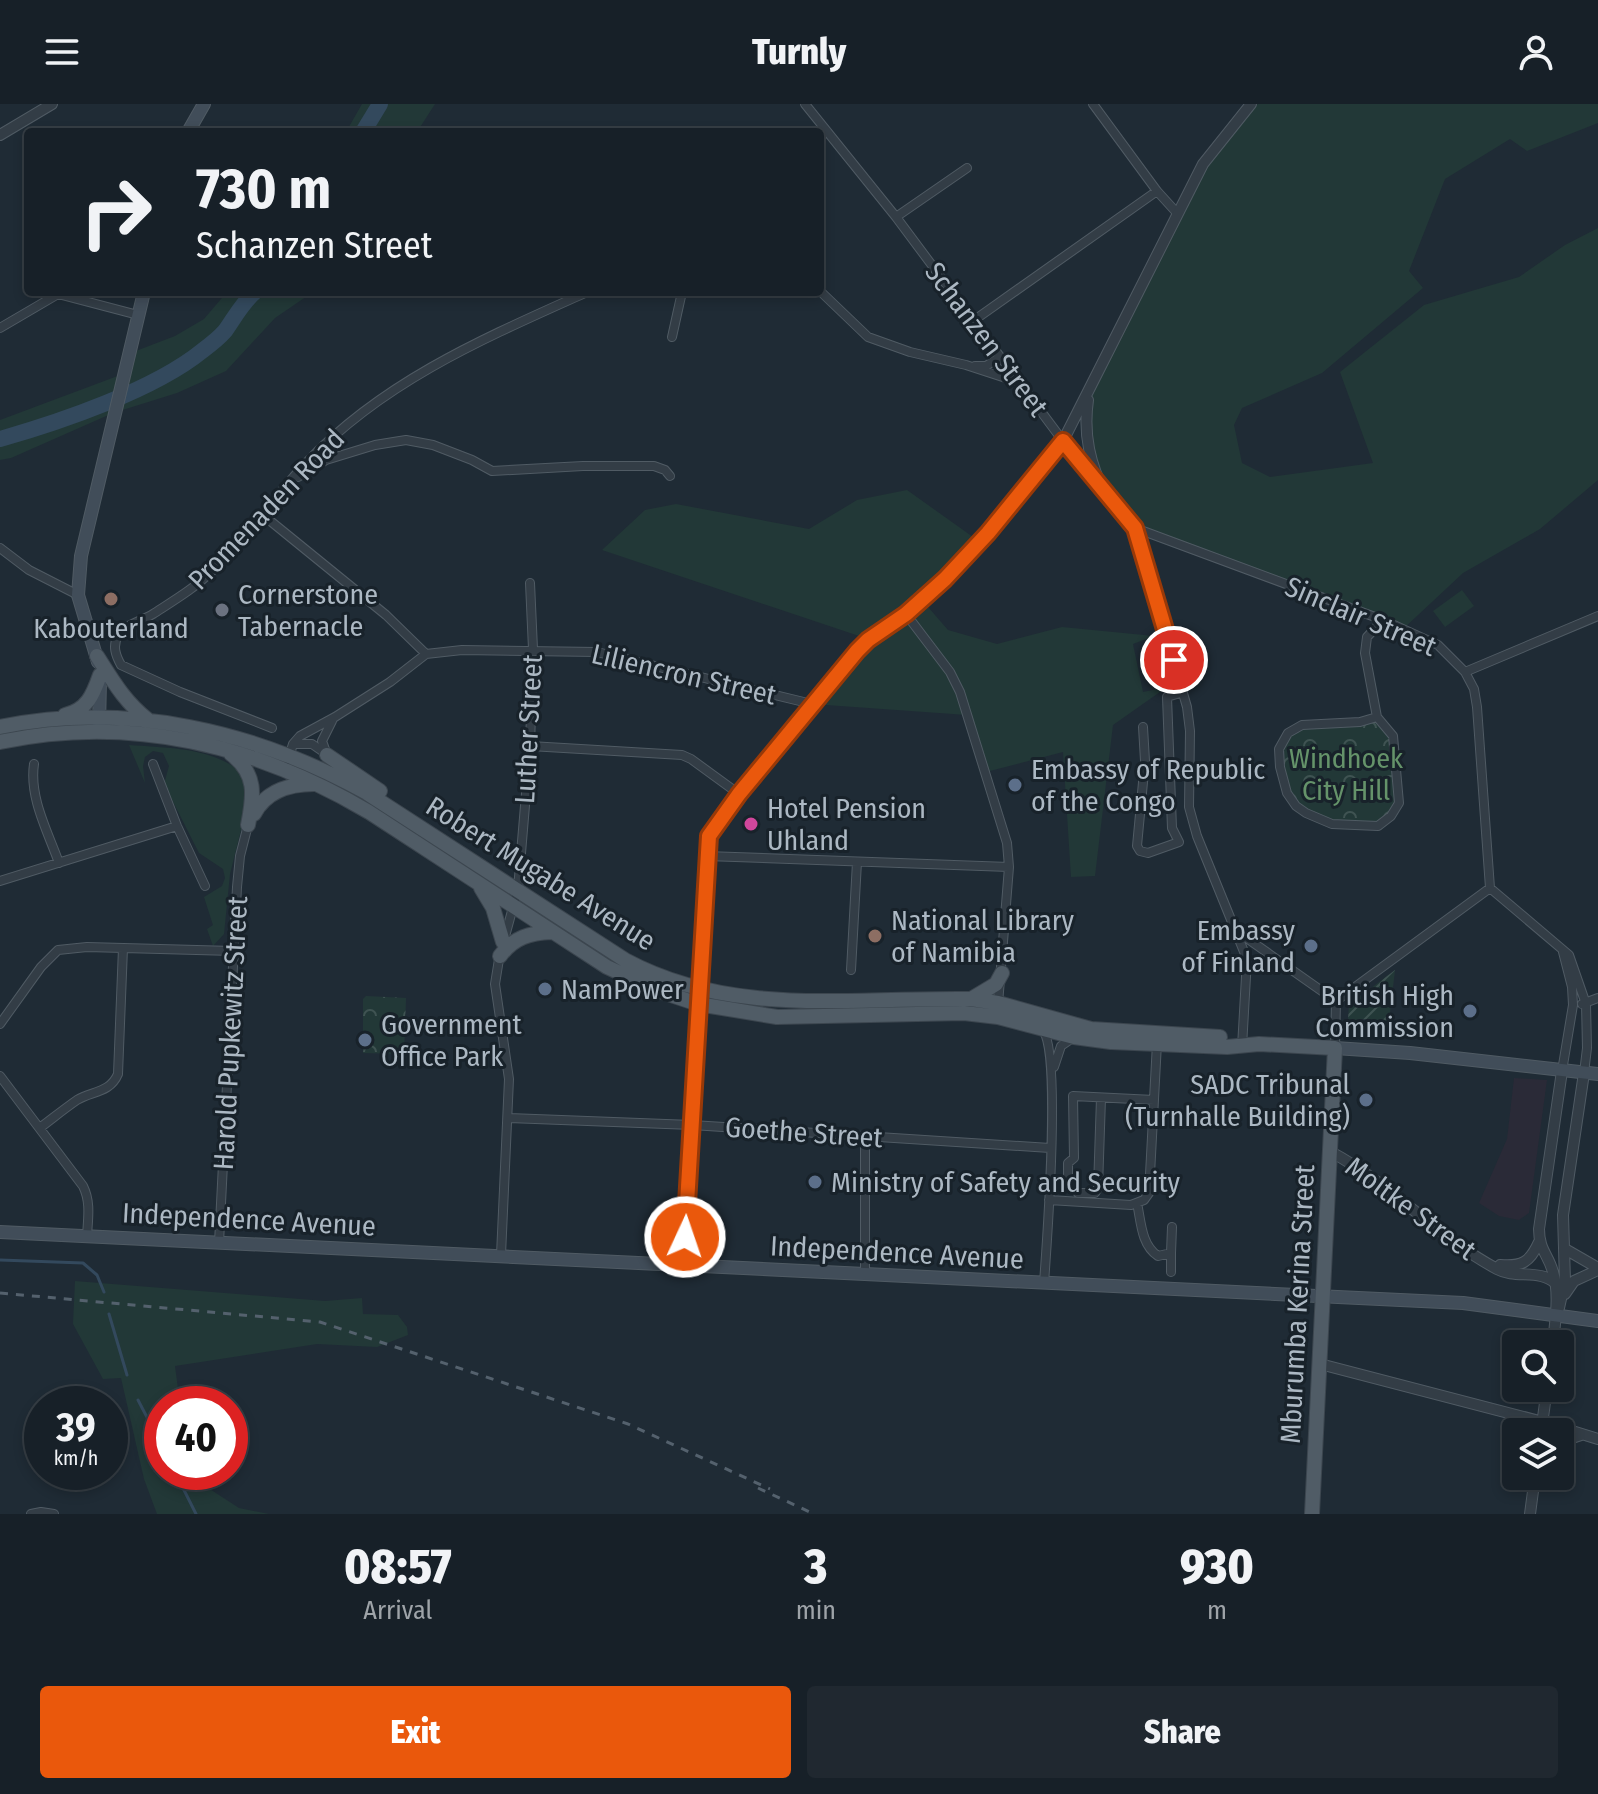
<!DOCTYPE html>
<style>
body{margin:0;font-family:"Fira Sans Condensed",sans-serif;background:#202830;color:#f1f3f6;height:100vh;display:flex;flex-direction:column;font-size:30px;white-space:nowrap}
*{box-sizing:border-box;margin:0}
p{font-size:26px;color:#9ea3a8}
.icon{flex:none;width:44px;height:44px;fill:none;stroke:currentColor;stroke-width:2;stroke-linecap:round;stroke-linejoin:round}
.map{position:relative;height:1410px;overflow:hidden}
.side{display:flex;flex-direction:column;background:#172028;flex:1}
.side>*{flex:none}
.guide{position:absolute;left:24px;top:24px;width:800px;height:168px;border-radius:8px;box-shadow:0 4px 12px #0003,0 0 0 2px #363e45;background:#172028;color:#f1f3f6;overflow:hidden}
.tools{position:absolute;left:1502px;top:1226px;display:grid;gap:16px}
.tools a{display:grid;place-items:center;width:72px;height:72px;border-radius:8px;background:#172028;box-shadow:0 4px 12px #0003,0 0 0 2px #363e45;font-size:40px}
.speed{position:absolute;left:24px;top:1282px;display:flex;gap:16px;font-size:40px;font-weight:700;text-align:center}
.speed>*{display:grid;place-content:center;width:104px;height:104px;border-radius:50%;background:#172028;box-shadow:0 4px 12px #0003,0 0 0 2px #363e45;line-height:1}
.speed small{font-size:20px;font-weight:400}
.speed .limit{border:12px solid #d22;background:#fff;color:#111}
.pin{position:absolute;display:grid;place-items:center;width:68px;height:68px;color:#fff;margin:-34px;border:4px solid #fff;border-radius:50%;box-shadow:0 2px 8px #0007}
.me{position:absolute;width:88px;margin:-44px;rotate:3deg;stroke-linejoin:round;filter:drop-shadow(0 0 6px #0008)}
.turn{display:flex;align-items:center;gap:28px;height:168px;padding:0 40px;font-size:36px}
.turn .icon{width:104px;height:104px;stroke-width:2.5}
.turn b{display:block;font-size:56px;line-height:68px}
.eta{display:flex;justify-content:space-evenly;align-items:center;height:136px;text-align:center}
.eta b{font-size:48px;font-weight:800;line-height:56px}
.cta{display:flex;gap:16px;margin-top:auto;padding:16px 40px}
.cta a{flex:1;height:92px;border-radius:8px;background:#ea580c;color:#fff;font-size:32px;font-weight:800;line-height:92px;text-align:center}
.cta a+a{background:#202830;color:#f1f3f6}
header{display:flex;justify-content:space-between;align-items:center;height:104px;padding:0 40px;background:#172028;font-size:36px;font-weight:800}
.map>svg:first-child{display:block}
.medical{fill:#2a2a37}
.grass{fill:#223837}
.forest{fill:url(#forest-crowns)}
.garden{fill:url(#garden-furrows)}
.lines{fill:none;stroke-linecap:round;stroke-linejoin:round}
.stream{stroke:#33495d;stroke-width:3}
.river{stroke:#33495d;stroke-width:16}
.minor-casing{stroke:#505b64;stroke-width:10}
.tertiary-casing{stroke:#505b64;stroke-width:12}
.secondary-casing{stroke:#505b64;stroke-width:14}
.primary-casing{stroke:#3c464f;stroke-width:16}
.minor{stroke:#333d46;stroke-width:8}
.tertiary{stroke:#333d46;stroke-width:10}
.secondary{stroke:#414d59;stroke-width:12}
.primary{stroke:#505c66;stroke-width:14}
.rail{stroke:#54616d;stroke-width:3;stroke-dasharray:8 8;stroke-linecap:butt}
.route-casing{stroke:#983908;stroke-width:20}
.route{stroke:#ea580c;stroke-width:14}
.education-dot{fill:#8d6e63;stroke:#18222a;stroke-width:3}
.worship-dot{fill:#6b7280;stroke:#18222a;stroke-width:3}
.service-dot{fill:#5c6f8a;stroke:#18222a;stroke-width:3}
.hotel-dot{fill:#d1479c;stroke:#18222a;stroke-width:3}
.labels{text-anchor:middle;stroke-width:6;stroke-linejoin:round;paint-order:stroke}
.street-label{font-size:28px;fill:#acb8c3;stroke:#18222a}
.poi-label{font-size:28px;fill:#acb8c3;stroke:#18222a;text-anchor:start}
.park-label{font-size:28px;fill:#65936a;stroke:#18222a}
</style>
<header><svg class="icon" aria-label="menu" viewBox="0 0 24 24"><path d="M4 6h16M4 12h16M4 18h16"/></svg>Turnly<svg class="icon" aria-label="person" viewBox="0 0 24 24"><circle cx="12" cy="8" r="4"/><path d="M4 21q1-7 8-7t8 7"/></svg></header>
<div class="map">
<svg width="1598" height="1410" viewBox="0 0 1598 1410">
<defs>
<pattern id="forest-crowns" width="20" height="18" patternUnits="userSpaceOnUse" patternTransform="scale(2)"><rect width="20" height="18" fill="#223837"/><path d="M2 6a3 3 0 1 1 6 0M12 15a3 3 0 1 1 6 0" fill="none" stroke="#3f5352"/></pattern>
<pattern id="garden-furrows" width="10" height="10" patternUnits="userSpaceOnUse" patternTransform="scale(2)"><rect width="10" height="10" fill="#223837"/><path d="M-1 1l2-2M0 10L10 0M9 11l2-2" fill="none" stroke="#3f5352"/></pattern>
</defs>
<rect width="100%" height="100%" fill="#1f2b35"/>
<!-- medical -->
<path class="medical" d="M1514,974L1547,976L1529,1109L1519,1116L1499,1112L1479,1099L1507,1035Z"/>
<!-- grass -->
<path class="grass" d="M362,0H435L417,28H346Z
M1258,0H1598V19L1527,47L1510,35L1445,75L1409,167L1423,184L1322,269L1242,304L1234,321L1242,359L1270,373L1373,359L1340,268L1424,201L1519,173L1565,141L1598,124V376L1540,425L1463,469L1403,525L1135,424L1106,392L1086,339L1090,286L1224,30Z
M227,188H313L275,214L226,267L177,289L113,309L11,354L0,356V316L123,270L128,250L175,232L204,215Z
M907,386L980,438L922,496L948,526L997,540L1062,523L1154,532L1133,540L1143,588L1167,583L1113,621L1095,772L1071,773L1063,648L986,668L967,611L812,600L868,535L602,446L645,406L676,400L809,425L857,396Z
M1462,486L1474,502L1445,523L1433,507Z
M129,641C167,644 215,643 244,671L247,702L230,770L224,830L213,842L207,825L213,821L204,793L222,782L225,774L223,765L199,749L164,680L169,662L163,649L153,647L145,653L143,662L145,679Z
M75,1177L325,1197L362,1194L363,1210L398,1211L407,1223L408,1231L377,1243L317,1240L175,1262L180,1300H162V1368H196L205,1382L239,1404L269,1410H157L144,1375L121,1274L103,1275L73,1220Z"/>
<!-- forest -->
<path class="forest" d="M1377,613L1393,632L1399,699L1378,722L1332,720L1296,702L1282,675L1283,636L1295,623Z
M366,892L406,894L404,950L363,949V895Z"/>
<!-- garden -->
<path class="garden" d="M1395,866L1389,917L1360,915L1357,931L1347,930L1349,901Z"/>
<g class="lines">
<!-- stream -->
<path class="stream" d="M0,1156L83,1159L97,1171L104,1188
M109,1210L127,1271
M138,1296L162,1342
M175,1368L196,1410"/>
<!-- river -->
<path class="river" d="M363,28L380,0
M0,335C60,318 154,286 202,247C210,241 219,234 225,227C235,213 242,199 255,188"/>
<defs>
<path id="minor" d="M805,0L896,113L1063,337L1135,424L1187,603L1190,627L1189,703L1197,732L1247,855L1242,943
M1093,0L1157,87L1177,109
M896,113L967,64
M820,187L868,233L910,248L966,261L1018,278
M973,217L1157,87
M0,224L58,190L138,211
M672,233L682,188
M975,262H986L1000,253
M298,373L326,356L375,341L406,336L433,341L472,356L492,367L583,362H654L665,366L670,372
M263,411L386,511L426,550
M1135,424L1383,516L1438,541L1465,568L1474,585L1477,603L1490,784L1569,851L1586,900L1587,944L1584,969
M0,444L29,466L78,491
M906,510L950,568L960,588L1007,739L1009,763L998,900
M1465,568L1598,512
M1377,613L1360,618L1302,621L1288,629L1279,645L1280,663L1287,689L1296,702L1306,709L1332,720L1378,722L1391,712L1399,699L1393,632L1377,613L1365,549L1367,533L1383,516
M1143,623L1145,657L1137,742L1140,747L1148,749L1179,738L1172,724L1167,593L1183,588
M272,624L180,588L121,561C116,552 112,542 118,532C125,520 142,517 153,510C173,497 195,484 212,467C248,434 274,392 308,357C385,276 487,233 587,188
M294,640H312L325,649
M530,642L682,651L691,655L739,690
M327,651L322,637L332,617
M288,656L293,640L300,632L335,613L390,578L426,550L462,546L597,548L812,600
M34,660C29,694 48,728 59,759
M153,660L177,722L205,782
M706,752L1009,763
M0,777L177,722
M1238,828L1336,897
M504,836L518,785L530,642L533,545L530,479
M500,849L495,880L509,975L501,1151
M851,866L857,758
M1336,897L1490,784
M1582,900L1598,894
M0,920L41,863L58,846L87,843L233,847
M1043,926C1061,951 1047,1138 1044,1179
M1335,944L1336,897
M1054,963L1061,942L1074,933
M1562,967L1573,901L1572,883L1563,848
M0,972L83,1082C91,1098 88,1114 87,1132
M1101,994L1098,1084L1095,1089H1078L1068,1078V1059L1074,1054L1073,992L1154,996
M509,1014L692,1021L1050,1044
M41,1023C53,1014 64,1005 77,996C92,987 110,989 118,970L123,844
M1049,1096L1131,1101L1144,1096L1149,1089L1157,939
M1137,1099C1141,1117 1141,1141 1158,1152L1171,1149L1172,1123
M219,1139L237,783L240,752L248,721
M1171,1149V1168
M865,1171V1032
M31,1410L41,1408L54,1410"/>
<path id="tertiary" d="M0,31L52,0
M1088,296C1083,331 1090,360 1106,392
M1331,1048C1391,1080 1437,1133 1497,1165C1515,1175 1540,1165 1555,1179
M1565,1145L1598,1164
M683,1161L709,732L739,690L857,547L868,536L906,510L945,475L988,429L1063,337L1203,60L1251,0
M1500,1161C1522,1163 1530,1158 1539,1138
M1565,1190L1574,1177L1598,1166
M1559,1204L1565,1177L1563,1111L1584,969
M1553,1240C1555,1217 1560,1190 1553,1168C1548,1150 1539,1146 1539,1125L1562,967
M1320,1260L1543,1318L1598,1335
M1541,1328L1547,1284
M1560,1338L1581,1331
M1530,1410L1535,1372"/>
<path id="secondary" d="M188,28L204,0
M98,558L78,491L81,452L144,188
M99,622L100,576
M1335,944L1410,949L1598,970
M0,1128L1463,1199L1598,1217"/>
<path id="primary" d="M97,552C113,577 124,597 148,616
M65,611C87,606 93,591 100,571
M0,623C127,597 256,627 367,689L625,856C732,914 854,893 971,895L998,899L1091,925L1220,933
M0,638C130,610 256,641 369,708L607,863L659,887L698,900L777,913L964,909L998,913L1074,933L1111,938L1227,943L1259,940L1335,944L1312,1410
M231,650C257,670 254,691 248,721
M327,651L380,687
M254,710C266,687 289,680 314,680
M481,784L493,804L503,838
M500,852C514,833 530,829 552,828
M971,895L996,880L1002,869"/>
</defs>
<!-- minor casing -->
<use href="#minor" class="minor-casing"/>
<!-- tertiary casing -->
<use href="#tertiary" class="tertiary-casing"/>
<!-- secondary casing -->
<use href="#secondary" class="secondary-casing"/>
<!-- primary casing -->
<use href="#primary" class="primary-casing"/>
<!-- minor -->
<use href="#minor" class="minor"/>
<!-- tertiary -->
<use href="#tertiary" class="tertiary"/>
<!-- secondary -->
<use href="#secondary" class="secondary"/>
<!-- primary -->
<use href="#primary" class="primary"/>
<!-- rail -->
<path class="rail" d="M0,1189L320,1218L628,1320L770,1385
M758,1384L814,1410"/>
</g>
<g class="lines">
<defs>
<path id="route" d="M685,1133L709,732L739,690L857,547L868,536L906,510L945,475L988,429L1063,337L1135,424L1174,556"/>
</defs>
<!-- route casing -->
<use href="#route" class="route-casing"/>
<!-- route -->
<use href="#route" class="route"/>
</g>
<!-- markers -->
<g class="education-dot">
<circle cx="111" cy="495" r="8"/>
<circle cx="875" cy="832" r="8"/>
</g>
<circle class="worship-dot" cx="222" cy="506" r="8"/>
<g class="service-dot">
<circle cx="1015" cy="681" r="8"/>
<circle cx="1311" cy="842" r="8"/>
<circle cx="545" cy="885" r="8"/>
<circle cx="1470" cy="907" r="8"/>
<circle cx="365" cy="936" r="8"/>
<circle cx="1366" cy="996" r="8"/>
<circle cx="815" cy="1078" r="8"/>
</g>
<circle class="hotel-dot" cx="751" cy="720" r="8"/>
<g class="labels">
<!-- street labels -->
<g class="street-label">
<text transform="translate(987 235) rotate(53)" y="10">Schanzen Street</text>
<text transform="translate(266 405) rotate(-46)" y="10">Promenaden Road</text>
<text transform="translate(1361 512) rotate(23)" y="10">Sinclair Street</text>
<text transform="translate(684 570) rotate(13)" y="10">Liliencron Street</text>
<text transform="translate(528 625) rotate(-87)" y="10">Luther Street</text>
<text transform="translate(541 769) rotate(32)" y="10">Robert Mugabe Avenue</text>
<text transform="translate(230 929) rotate(-87)" y="10">Harold Pupkewitz Street</text>
<text transform="translate(804 1028) rotate(4)" y="10">Goethe Street</text>
<text transform="translate(1411 1104) rotate(36)" y="10">Moltke Street</text>
<text transform="translate(249 1115) rotate(3)" y="10">Independence Avenue</text>
<text transform="translate(897 1148) rotate(3)" y="10">Independence Avenue</text>
<text transform="translate(1297 1200) rotate(-87)" y="10">Mburumba Kerina Street</text>
</g>
<!-- poi labels -->
<g class="poi-label">
<text x="238" y="500">Cornerstone<tspan x="238" dy="32">Tabernacle</tspan></text>
<text x="111" y="534" text-anchor="middle">Kabouterland</text>
<text x="1031" y="675">Embassy of Republic<tspan x="1031" dy="32">of the Congo</tspan></text>
<text x="767" y="714">Hotel Pension<tspan x="767" dy="32">Uhland</tspan></text>
<text x="891" y="826">National Library<tspan x="891" dy="32">of Namibia</tspan></text>
<text x="1295" y="836" text-anchor="end">Embassy<tspan x="1295" dy="32">of Finland</tspan></text>
<text x="561" y="895">NamPower</text>
<text x="1454" y="901" text-anchor="end">British High<tspan x="1454" dy="32">Commission</tspan></text>
<text x="381" y="930">Government<tspan x="381" dy="32">Office Park</tspan></text>
<text x="1350" y="990" text-anchor="end">SADC Tribunal<tspan x="1350" dy="32">(Turnhalle Building)</tspan></text>
<text x="831" y="1088">Ministry of Safety and Security</text>
</g>
<!-- park labels -->
<g class="park-label">
<text x="1346" y="664">Windhoek<tspan x="1346" dy="32">City Hill</tspan></text>
</g>
</g>
</svg>
<div class="tools">
<a><svg class="icon" aria-label="search" viewBox="0 0 24 24"><circle cx="10" cy="10" r="6"/><path d="M15 15l6 6"/></svg></a>
<a><svg class="icon" aria-label="layers" viewBox="0 0 24 24"><path d="M12 4l9 5-9 5-9-5zM3 14l9 5 9-5"/></svg></a>
</div>
<div class="speed"><div>39<small>km/h</small></div><div class="limit">40</div></div>
<div class="pin" style="left:1174px;top:556px;background:#d93025"><svg class="icon" aria-label="arrive" viewBox="0 0 24 24"><path d="M6 21V4h12l-3 4 3 4H6"/></svg></div>
<svg class="me" style="left:685px;top:1133px" viewBox="-20 -20 40 40"><circle r="17" fill="#ea580c" stroke="#fff" stroke-width="3"/><path d="M0-11L8 9 0 5-8 9z" fill="#fff"/></svg>
<div class="guide">
<div class="turn"><svg class="icon" aria-label="right" viewBox="0 0 24 24"><path d="M7 20v-9h11M14 6l5 5-5 5"/></svg><div><b>730 m</b>Schanzen Street</div></div>
</div>
</div>
<section class="side">
<div class="eta">
<div><b>08:57</b><p>Arrival</p></div>
<div><b>3</b><p>min</p></div>
<div><b>930</b><p>m</p></div>
</div>
<div class="cta"><a>Exit</a><a>Share</a></div>
</section>
